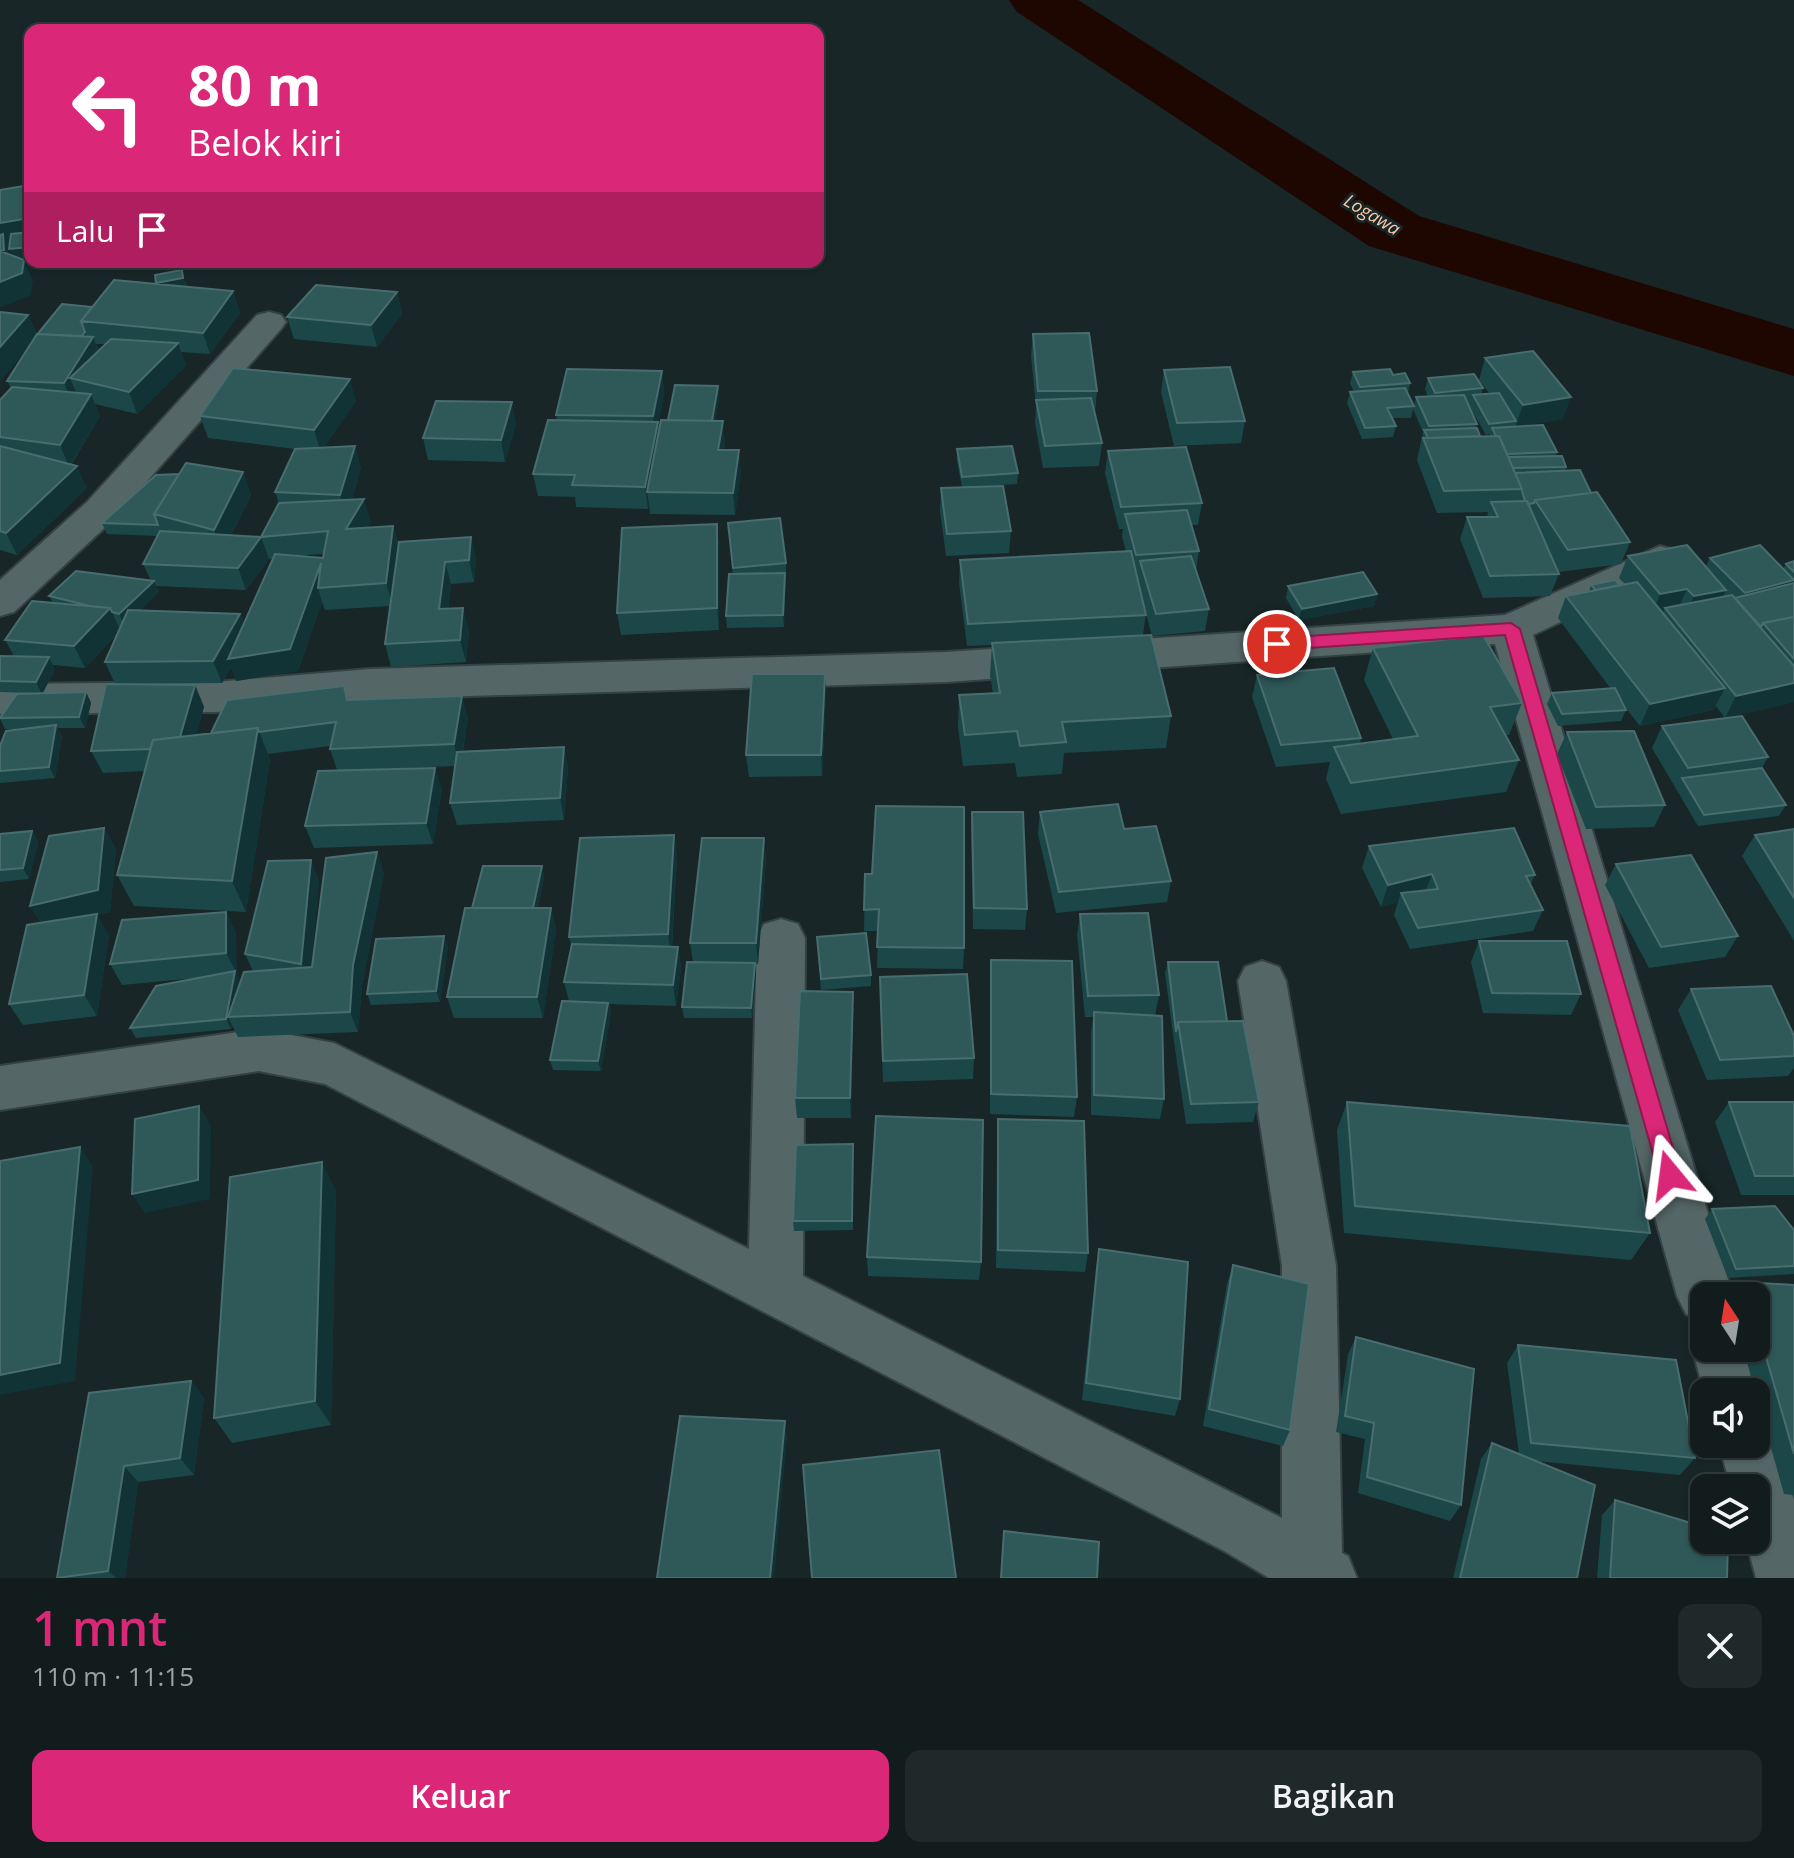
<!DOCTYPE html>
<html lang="id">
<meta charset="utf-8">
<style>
body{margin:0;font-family:"Open Sans",sans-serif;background:#1f292a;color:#f1f3f6;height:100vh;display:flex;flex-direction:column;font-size:30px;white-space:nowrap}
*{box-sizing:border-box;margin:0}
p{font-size:26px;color:#9ca1a4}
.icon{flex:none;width:44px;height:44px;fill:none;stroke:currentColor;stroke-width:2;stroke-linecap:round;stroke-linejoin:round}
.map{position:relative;height:1578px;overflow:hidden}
.drawer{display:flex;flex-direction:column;background:#121c1d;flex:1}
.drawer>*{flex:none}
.hud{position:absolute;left:24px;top:24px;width:800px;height:244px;border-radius:16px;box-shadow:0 2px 6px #0004,0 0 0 2px #313a3b;background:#db2777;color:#fff;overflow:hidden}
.needle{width:52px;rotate:348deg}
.buttons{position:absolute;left:1690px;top:1282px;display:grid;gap:16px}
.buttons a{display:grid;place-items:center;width:80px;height:80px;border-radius:16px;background:#121c1d;box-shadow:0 2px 6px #0004,0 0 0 2px #313a3b;font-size:40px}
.pin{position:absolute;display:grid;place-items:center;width:68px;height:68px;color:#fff;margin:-34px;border:4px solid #fff;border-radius:50%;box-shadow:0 2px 8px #0007}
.me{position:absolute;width:88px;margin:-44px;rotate:344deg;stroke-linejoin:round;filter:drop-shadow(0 0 6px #0008)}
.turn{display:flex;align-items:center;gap:28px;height:168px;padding:0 32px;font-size:36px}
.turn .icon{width:104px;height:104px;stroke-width:2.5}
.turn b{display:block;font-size:56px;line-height:68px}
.then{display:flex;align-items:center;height:76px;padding:0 32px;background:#0003;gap:16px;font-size:30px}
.round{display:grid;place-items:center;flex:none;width:84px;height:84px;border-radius:16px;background:#1f292a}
.summary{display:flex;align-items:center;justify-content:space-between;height:136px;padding:0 32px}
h1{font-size:48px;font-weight:600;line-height:60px;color:#db2777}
.cta{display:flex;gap:16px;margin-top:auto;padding:16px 32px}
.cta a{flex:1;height:92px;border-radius:16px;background:#db2777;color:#fff;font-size:32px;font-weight:600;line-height:92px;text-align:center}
.cta a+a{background:#1f292a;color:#f1f3f6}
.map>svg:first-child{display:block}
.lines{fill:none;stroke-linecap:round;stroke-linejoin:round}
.river{fill:#1d0700;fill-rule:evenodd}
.minor-casing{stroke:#354142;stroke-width:4}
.minor{fill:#556667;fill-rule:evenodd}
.wall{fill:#1b4749;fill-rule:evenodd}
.shaded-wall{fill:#113335}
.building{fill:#2f5859;stroke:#496d6e;stroke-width:2}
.route{fill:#db2777;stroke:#8e194d;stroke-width:2}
.labels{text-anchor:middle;stroke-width:6;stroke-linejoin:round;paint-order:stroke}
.far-water-label{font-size:18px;font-style:italic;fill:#fccaa9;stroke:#182627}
</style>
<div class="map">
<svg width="1794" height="1578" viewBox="0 0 1794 1578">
<rect width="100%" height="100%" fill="#182627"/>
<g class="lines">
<!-- river -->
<path class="river" d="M1009,0H1078L1419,216L1794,329V376L1369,246L1017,12Z"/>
<defs>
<path id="minor" d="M269,312L281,315L286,322L281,329L113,520L14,612L0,616V580L87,502L257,315Z
M1660,546L1674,550L1680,559L1674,568L1533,635L1733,1296H1704V1322L1686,1314L1677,1296L1495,644L946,682L370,699L216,712L0,714V684L216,682L370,669L946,652L1505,615Z
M781,919L798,924L805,938L803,1276L1282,1518V1266L1238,981L1245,967L1262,961L1279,967L1286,981L1336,1266L1342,1553L1348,1556L1357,1578H1269L1226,1552L325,1084L259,1071L0,1110V1066L259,1029L334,1043L749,1249L757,938L764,924Z
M1704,1327V1348H1748L1762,1392L1756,1405V1392H1704L1692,1348Z
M1756,1418L1769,1423L1794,1500V1578H1756L1746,1540H1756V1488H1731L1719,1444H1756Z"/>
</defs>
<!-- minor casing -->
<use href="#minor" class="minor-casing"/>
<!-- minor -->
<use href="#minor" class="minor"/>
</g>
<!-- wall -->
<path class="wall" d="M186,282L187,287L233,291L240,313L210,354L181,352L186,365L137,414L95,404L100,416L71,465L87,488L17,555L0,550V400L11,388L7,381L30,346L0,381V312L28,315L37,335L92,307L156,284ZM96,344H105L99,350Z
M397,292L402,314L377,347L294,339L287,317Z
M1033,334L1097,391L1095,412L1102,443L1099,466L1043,468L1035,423L1036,406L1031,356Z
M1485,358L1563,419L1519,426L1557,452L1555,457L1566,467L1565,471L1591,493L1630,542L1621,564L1559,572L1555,565L1559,574L1550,596L1483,598L1460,539L1467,517H1487L1488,512L1437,513L1417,460L1423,432L1413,409L1411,418H1392L1396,426L1393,437L1362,439L1347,403L1350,392H1354L1350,383L1353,372L1393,375L1410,383L1408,393L1414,406L1416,397H1428L1425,389L1428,378L1483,388L1481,395L1490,394L1479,380ZM1470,407L1486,435L1490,434V436H1480L1476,428L1477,424Z
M1164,370L1245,421L1241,443L1174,446L1161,392Z
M662,371L664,393L658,425L659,431L668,420L718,386L719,398L715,421L725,443L724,450L741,472L735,515L650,514L649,503L648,509L576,507L575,497L538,496L533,474L557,420L556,415Z
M356,401L324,447L361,468L352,500L371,521L367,528L393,526L399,546L471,537L476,559L474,582L451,584L448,609L469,630L466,662L391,667L385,644L390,606L325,610L322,602L298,671L236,681L231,667L222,683L115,684L105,662L117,634L85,668L53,665L55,669L43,693L86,692L91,703L85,728H57L62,737L55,778L0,783V746L25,729H5L0,719V717L35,693L0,692V656H14L5,640L53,603L49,596L151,581L143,564L158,536L107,534L102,523L243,472L251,495L231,535L261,537L279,503L275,492L295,449L208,438L200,416ZM323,554V558L302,556L308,555ZM269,559H273L244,623L240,614L140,610L159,592L156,586L246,590Z
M516,424L505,462L428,460L423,438Z
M957,449L1018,473L1017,484L984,486L1011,531L1009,553L946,556L940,511L941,488L962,487L957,461Z
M1108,451L1202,503L1198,525H1192L1199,551L1196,571L1209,609L1205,631L1152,636L1146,614L1143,635L1171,716L1166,748L1064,753L1062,774L1017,777L1015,763L963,766L958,727L959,695L993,693L990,675L992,645L967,646L959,583L960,560L1126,552L1122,536L1123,529H1119L1105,473Z
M728,523L786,563V574H785L784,627L727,628L726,616L733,574Z
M717,524L719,546V630L621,635L617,613Z
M1628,556L1706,566L1710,558L1783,569L1786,564L1794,561V702L1725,718L1716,706L1713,710L1640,726L1625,707L1626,710L1621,721L1558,726L1547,704L1552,693L1611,689L1558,618L1566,596L1589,592L1591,585L1625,584L1619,578Z
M1288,586L1377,594L1374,606L1299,620L1286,598Z
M1373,648L1522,703L1509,735H1505L1519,760L1506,792L1341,814L1326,779L1330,762L1276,767L1252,697L1257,675L1361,738L1360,744L1393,739L1364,680Z
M825,674L826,696L822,776L749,777L746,755Z
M195,685L204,707L196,735L211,733L344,686L348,700L468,718L463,751L564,747L568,768L564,820L457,825L450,803L455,766L380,769L442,789L433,844L314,848L305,826L337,770L330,749V746L268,754L270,760L246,912L134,906L117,875L144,771L103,773L91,751Z
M1662,726L1768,757L1762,768L1786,805L1779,816L1698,826L1652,748Z
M1567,732L1665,805L1654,827L1586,829L1557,754Z
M972,812L1027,909L1025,930L973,929L971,833Z
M1040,812L1124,829L1171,881L1167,902L1056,913L1038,834Z
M104,828L116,849L110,912L97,915L109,935L97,1016L23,1025L9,1004L41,923L30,906Z
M1794,829V941L1742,856L1755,835Z
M32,831L38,842L29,879L0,882V834Z
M674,835L677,857L672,947H678L681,968L676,1006L609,1004L611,1013L601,1071L553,1070L550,1060L569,1001L564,982L572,947L569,937Z
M764,838L766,860L758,964H755L756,973L752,1018H684L682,1007L693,962L690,943Z
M1369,846L1535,875L1530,886L1543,910L1533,931L1410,949L1394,915L1398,902L1381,907L1362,868Z
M1616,864L1738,936L1725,957L1649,968L1605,885Z
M542,866L544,877L538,908H551L556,929L543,1018H454L447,997L472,908Z
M384,873L362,986L358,1032L238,1037L232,1025L231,1029L136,1038L130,1028L206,977L122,985L110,964L226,912L236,933V974L240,981L253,971L245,954L319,881L311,967Z
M865,874L964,948L963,969L877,968L878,931H864Z
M1080,914L1159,995L1155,1016L1164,1099L1160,1119L1091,1115V1032L1093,1017H1085L1077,935Z
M817,937L871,975V986L821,990Z
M1479,941L1581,994L1571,1015L1483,1013L1471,962Z
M448,947L440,1002L371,1005L367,994Z
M991,960L1077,1097L1074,1117L990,1114V981Z
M1168,962L1227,1021L1259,1102L1253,1122L1186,1124L1174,1042L1165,973Z
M1691,989L1794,1036V1068L1788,1076L1707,1080L1678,1010Z
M853,992V1012L851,1118H797L795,1098Z
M880,998L974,1058L973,1079L883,1082Z
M1347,1102L1650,1233L1631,1260L1344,1233L1337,1130Z
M1729,1102H1794V1195H1741L1715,1122Z
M998,1119L1088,1253L1085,1272L996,1268L997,1139Z
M853,1144V1230L794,1231L793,1221Z
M336,1190L331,1425L232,1443L214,1418Z
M1712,1209L1794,1230V1274L1728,1278L1705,1219Z
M1099,1249L1180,1399L1175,1416L1082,1400L1096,1267Z
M867,1257L981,1262L979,1280L868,1276Z
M1233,1265L1290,1430L1283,1446L1203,1426L1227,1284Z
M1744,1282L1794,1285V1495L1784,1494L1743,1348H1756V1296H1733Z
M1356,1337L1461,1505L1450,1521L1358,1493L1365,1439L1336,1432L1348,1354Z
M1518,1345L1695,1458L1680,1475L1536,1461L1577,1578H1453L1481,1459L1492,1443L1519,1454L1507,1363Z
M191,1381L204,1398L194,1475L138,1482L125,1578H58L89,1393Z
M1615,1500L1727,1578H1597L1602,1515Z"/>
<!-- shaded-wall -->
<path class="shaded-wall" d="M30,218V241L8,245L9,261L0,263V223Z
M30,247V258L14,260L9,249Z
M24,260L33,281L31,295L0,308V282Z
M182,270L187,289L160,294L156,283Z
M233,291L240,313L210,354L203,333Z
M397,292L402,314L377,347L371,325Z
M28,315L37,336V338L0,381V347Z
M85,332L89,343L93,337L102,359L70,378L78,397L74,405L64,383L79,340Z
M178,343L186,365L137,414L129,392Z
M662,371L664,393L658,425L661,444L647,492L649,503L648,509L645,487L655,435L653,416Z
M350,379L356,401L321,453L314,430Z
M718,386L719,398L712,443L711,432Z
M91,394L100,416L69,467L60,445Z
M1571,397L1563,419L1515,427L1523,405Z
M512,402L516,424L505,462L501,440Z
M723,421L725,443L721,472L718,450Z
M355,446L361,468L347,517L340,495Z
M739,450L741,472L735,515L733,493Z
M77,466L87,488L17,555L6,533Z
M243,472L251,495L222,552L214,530Z
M364,499L371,521L353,551L346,529Z
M717,524L719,546V630L717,608Z
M393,526L399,548L393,606L386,583Z
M261,537L269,559L246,590L238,568Z
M471,537L476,559L474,582L469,560Z
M445,562L451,584L445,631L439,609Z
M321,563L318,588L322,602L298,671L236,681L231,667L222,683L213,661L240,614L249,636Z
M785,573L786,584L784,627L783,615Z
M1794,580L1789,592L1739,605L1745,593Z
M154,581L159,592L124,625L119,614Z
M1687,589L1677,611L1665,608L1662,614L1651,616L1660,594Z
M1726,590L1716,612L1684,618L1694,596Z
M1377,594L1374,606L1299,620L1302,609Z
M110,608L120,630L85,668L74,646Z
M463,608L469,630L466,662L460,640Z
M49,657L55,669L42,694L36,682Z
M825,674L826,696L822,776L821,755Z
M1794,683V702L1725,718L1736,696Z
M195,685L204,707L187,769L177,747Z
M1725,688L1713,710L1640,726L1650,704Z
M86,692L91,703L85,728L79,717Z
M462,696L468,718L460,766L454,744Z
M56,725L62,737L55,778L49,767Z
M258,728L270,760L246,912L232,881Z
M564,747L568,768L564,820L560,798Z
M435,768L442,789L433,844L426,823Z
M104,828L116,849L110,912L97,915L109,935L97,1016L30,906Z
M32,831L38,842L29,879L23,868Z
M674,835L677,857L671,955L668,934Z
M764,838L766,860L758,964L756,943Z
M377,852L384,873L362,986L358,1032L350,1012L353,965Z
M311,860L319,881L310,985L301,964Z
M542,866L544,877L535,923L532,912Z
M1432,874L1424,895L1401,893L1398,902L1381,907L1388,885Z
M551,908L556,929L543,1018L537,997Z
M226,912L236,933L237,974L226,953Z
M444,936L448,947L440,1002L436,991Z
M678,947L681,968L676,1006L673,985Z
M755,963L756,973L752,1018L751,1008Z
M235,971L240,982L228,1017L232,1025L231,1029L226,1019Z
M853,992V1012L851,1118L850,1098Z
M608,1003L611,1013L601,1071L598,1061Z
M199,1106L211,1125L210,1199L145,1213L132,1194Z
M80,1147L93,1166L75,1381L0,1395V1375Z
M322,1162L336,1190L331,1425L315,1401Z
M191,1381L204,1398L194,1475L180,1458Z
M785,1421L787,1438L774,1578H770Z
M124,1466L138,1482L125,1578H116L108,1571Z"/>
<!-- building -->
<path class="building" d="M30,185V218L0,223V190Z
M30,232V247L9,249L11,234Z
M3,234L4,250L0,251V235Z
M0,251L24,260L22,273L0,282Z
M182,270L183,278L156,283L155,275Z
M114,280L233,291L203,333L81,321Z
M316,285L397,292L371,325L287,317Z
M62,304L92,307L81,321L85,332L82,336L37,334L36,336Z
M0,312L28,315L0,347Z
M1089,333L1097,391H1038L1033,334Z
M37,334L93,337L64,383L7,381Z
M111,339L178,343L129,392L70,378Z
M1533,351L1571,397L1523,405L1485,358Z
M1230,367L1245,421L1177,423L1164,370Z
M233,368L350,379L314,430L200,416Z
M567,369L662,371L653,416L556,415Z
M1390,369L1393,375L1405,373L1410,383L1360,387L1353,372Z
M1474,374L1483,388L1435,393L1428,378Z
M675,385L718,386L712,421L668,420Z
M12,387L91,394L60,445L0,437V400Z
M1405,388L1414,406L1387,408L1396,426L1365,428L1350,392Z
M1499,393L1516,421L1489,424L1473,395Z
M1464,395L1477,424L1429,426L1416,397Z
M1091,398L1102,443L1045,446L1036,400Z
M436,401L512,402L501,440L423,438Z
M548,420L658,422L645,487L572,485L575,475L533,474Z
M661,420L723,421L718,450H739L733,493L647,492Z
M1543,425L1557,452L1507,454L1499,436H1496L1492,428Z
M1477,428L1480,436L1428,438L1424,430Z
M1499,436L1522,489L1444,491L1423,438Z
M0,446L77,466L6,533L0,531Z
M355,446L340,495L275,492L295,449Z
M1012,446L1018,473L962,477L957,449Z
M1186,447L1202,503L1121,507L1108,451Z
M1562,456L1566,467L1513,468L1508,457Z
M186,463L243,472L214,530L154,514Z
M1580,470L1591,493L1535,500L1534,503L1528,504L1527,501H1525L1522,491V489L1515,473Z
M179,474L154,514L158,525L102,523L156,475Z
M1003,486L1011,531L947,534L941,488Z
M1597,492L1630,542L1568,550L1535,500Z
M364,499L346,529L393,526L386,583L318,588L321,563L290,649L228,659L275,554L323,558L328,531L261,537L238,568L143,564L160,531L261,537L279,503Z
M1527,501L1559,574L1490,576L1467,517H1498L1491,502Z
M1187,510L1199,551L1136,555L1125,514Z
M780,518L786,563L733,568L728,523Z
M717,524V608L617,613L622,528Z
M471,537L469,560L445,562L439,609L463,608L460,640L385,644L399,542Z
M1687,545L1726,590L1694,596L1687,589L1660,594L1628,556Z
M1760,545L1794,580L1745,593L1710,558Z
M1131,551L1146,615L968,624L960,560Z
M1191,556L1209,609L1156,614L1140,561Z
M1794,561V572L1786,564Z
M76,571L154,581L119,614L112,612L110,608L90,606L49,596Z
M1363,572L1377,594L1302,609L1288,586Z
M785,573L783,615L726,616L729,574Z
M1615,580L1620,585L1596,590L1591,585Z
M1637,582L1725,688L1650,704L1566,596Z
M1794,583V617L1763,623L1761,627L1735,598Z
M1732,595L1794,666V683L1736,696L1665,608Z
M32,601L110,608L74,646L5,640Z
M128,610L240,614L213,661L105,662Z
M1794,617V659L1763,623Z
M1151,635L1171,716L1062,722L1066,742L1020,746L1017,731L965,735L959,695L1000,693L992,643Z
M1483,635L1522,703L1490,707L1519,760L1351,783L1334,747L1418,736L1373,648Z
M0,656L49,657L36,682L0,681Z
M1334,668L1361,738L1281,745L1257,675Z
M752,674H825L821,755H746Z
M106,684L195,685L180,737L153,740L150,749L91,751Z
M344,686L347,700L462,696L454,744L330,749L336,722L259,732L258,728L211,733L227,700Z
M1615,688L1626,710L1562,714L1552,693Z
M86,692L79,717L0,718L17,694Z
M1742,716L1768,757L1688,768L1662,726Z
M56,725L49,767L0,771V746L6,731Z
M258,728L232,881L117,875L153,740Z
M1634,731L1665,805L1596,807L1567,732Z
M564,747L560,798L450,803L457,752Z
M435,768L426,823L305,826L318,771Z
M1762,768L1786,805L1704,815L1682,778Z
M1118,804L1124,829L1156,826L1171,881L1059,892L1040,812Z
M876,806L964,807V948L877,947L879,909L864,910L865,874H872Z
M972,812H1023L1027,909L974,908Z
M104,828L98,890L30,906L49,836Z
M1514,828L1535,875L1526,876L1543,910L1418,928L1401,893L1438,889L1432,874L1388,885L1369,846Z
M1794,829V898L1755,835Z
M32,831L23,868L0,870V834Z
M674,835L668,934L569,937L580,838Z
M702,838H764L756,943H690Z
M377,852L353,965L350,1012L228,1017L244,972L312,967L326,858Z
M1691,855L1738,936L1661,947L1616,864Z
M311,860L301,964L245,954L268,861Z
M483,866H542L533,908H472Z
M465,908H551L537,997H447Z
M226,912V953L110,964L122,920Z
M1148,913L1159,995L1088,996L1080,914Z
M97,914L84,995L9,1004L27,925Z
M866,933L871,975L821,979L817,937Z
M444,936L436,991L367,994L376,939Z
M1479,941H1567L1581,994L1492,993Z
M572,944L678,947L673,985L564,982Z
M991,960L1072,961L1077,1097L991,1094Z
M687,962L755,963L751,1008L682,1007Z
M1168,962H1218L1227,1021L1178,1022L1176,1032Z
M235,971L226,1019L130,1028L156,986Z
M967,974L974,1058L883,1061L880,977Z
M1771,986L1794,1036V1056L1720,1060L1691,989Z
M800,991L853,992L850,1098H795Z
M562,1001L608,1003L598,1061L550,1060Z
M1094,1012L1162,1016L1164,1099L1094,1095Z
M1243,1021L1259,1102L1191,1104L1178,1022Z
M1347,1102L1630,1126L1650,1233L1355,1206Z
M1729,1102H1794V1176H1755Z
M199,1106L198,1180L132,1194L135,1119Z
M876,1116L983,1120L981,1262L867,1257Z
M998,1119L1084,1121L1088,1253L998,1250Z
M853,1144L852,1221H793L796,1145Z
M80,1147L60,1363L0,1375V1161Z
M322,1162L315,1401L214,1418L230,1177Z
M1775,1206L1794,1230V1266L1736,1269L1712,1209Z
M1099,1249L1188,1262L1180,1399L1086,1383Z
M1233,1265L1309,1284L1290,1430L1209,1409Z
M1744,1282L1794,1285V1454L1756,1322V1296H1748Z
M1356,1337L1474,1369L1461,1505L1367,1477L1374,1423L1345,1416Z
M1518,1345L1676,1360L1695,1458L1531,1443Z
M191,1381L180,1458L124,1466L108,1571L57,1578L89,1393Z
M680,1416L785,1421L770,1578H657Z
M1492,1443L1595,1485L1577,1578H1460Z
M939,1450L956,1578H812L803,1465Z
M1615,1500L1704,1527V1540H1728L1727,1578H1610Z
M1004,1531L1099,1542L1097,1578H1001Z"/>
<!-- route -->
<path class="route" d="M1511,623L1520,629L1681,1175L1677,1182L1670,1185L1662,1182L1659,1175L1505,635L1277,650L1268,644L1277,638Z"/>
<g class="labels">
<!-- far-water labels -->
<g class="far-water-label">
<text transform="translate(1372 215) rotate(31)" y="6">Logawa</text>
</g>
</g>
</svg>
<div class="buttons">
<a><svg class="needle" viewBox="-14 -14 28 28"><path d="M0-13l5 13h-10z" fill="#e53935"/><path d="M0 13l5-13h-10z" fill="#9ca1a4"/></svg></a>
<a><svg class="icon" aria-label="sound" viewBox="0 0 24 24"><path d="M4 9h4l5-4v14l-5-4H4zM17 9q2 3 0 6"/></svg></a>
<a><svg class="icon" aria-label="layers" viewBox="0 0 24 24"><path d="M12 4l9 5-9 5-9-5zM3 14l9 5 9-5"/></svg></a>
</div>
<div class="pin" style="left:1277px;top:644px;background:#d93025"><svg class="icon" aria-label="arrive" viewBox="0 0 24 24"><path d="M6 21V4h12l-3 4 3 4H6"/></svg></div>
<svg class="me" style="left:1670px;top:1175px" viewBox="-20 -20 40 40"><path d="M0-17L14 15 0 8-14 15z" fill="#db2777" stroke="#fff" stroke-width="4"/></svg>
<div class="hud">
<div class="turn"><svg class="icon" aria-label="left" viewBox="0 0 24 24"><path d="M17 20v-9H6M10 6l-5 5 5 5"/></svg><div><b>80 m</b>Belok kiri</div></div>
<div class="then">Lalu<svg class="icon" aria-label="arrive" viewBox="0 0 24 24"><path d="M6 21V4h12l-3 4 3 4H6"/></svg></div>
</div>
</div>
<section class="drawer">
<div class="summary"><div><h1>1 mnt</h1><p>110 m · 11:15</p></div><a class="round"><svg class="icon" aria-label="close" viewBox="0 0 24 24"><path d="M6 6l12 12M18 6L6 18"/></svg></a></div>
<div class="cta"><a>Keluar</a><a>Bagikan</a></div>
</section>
